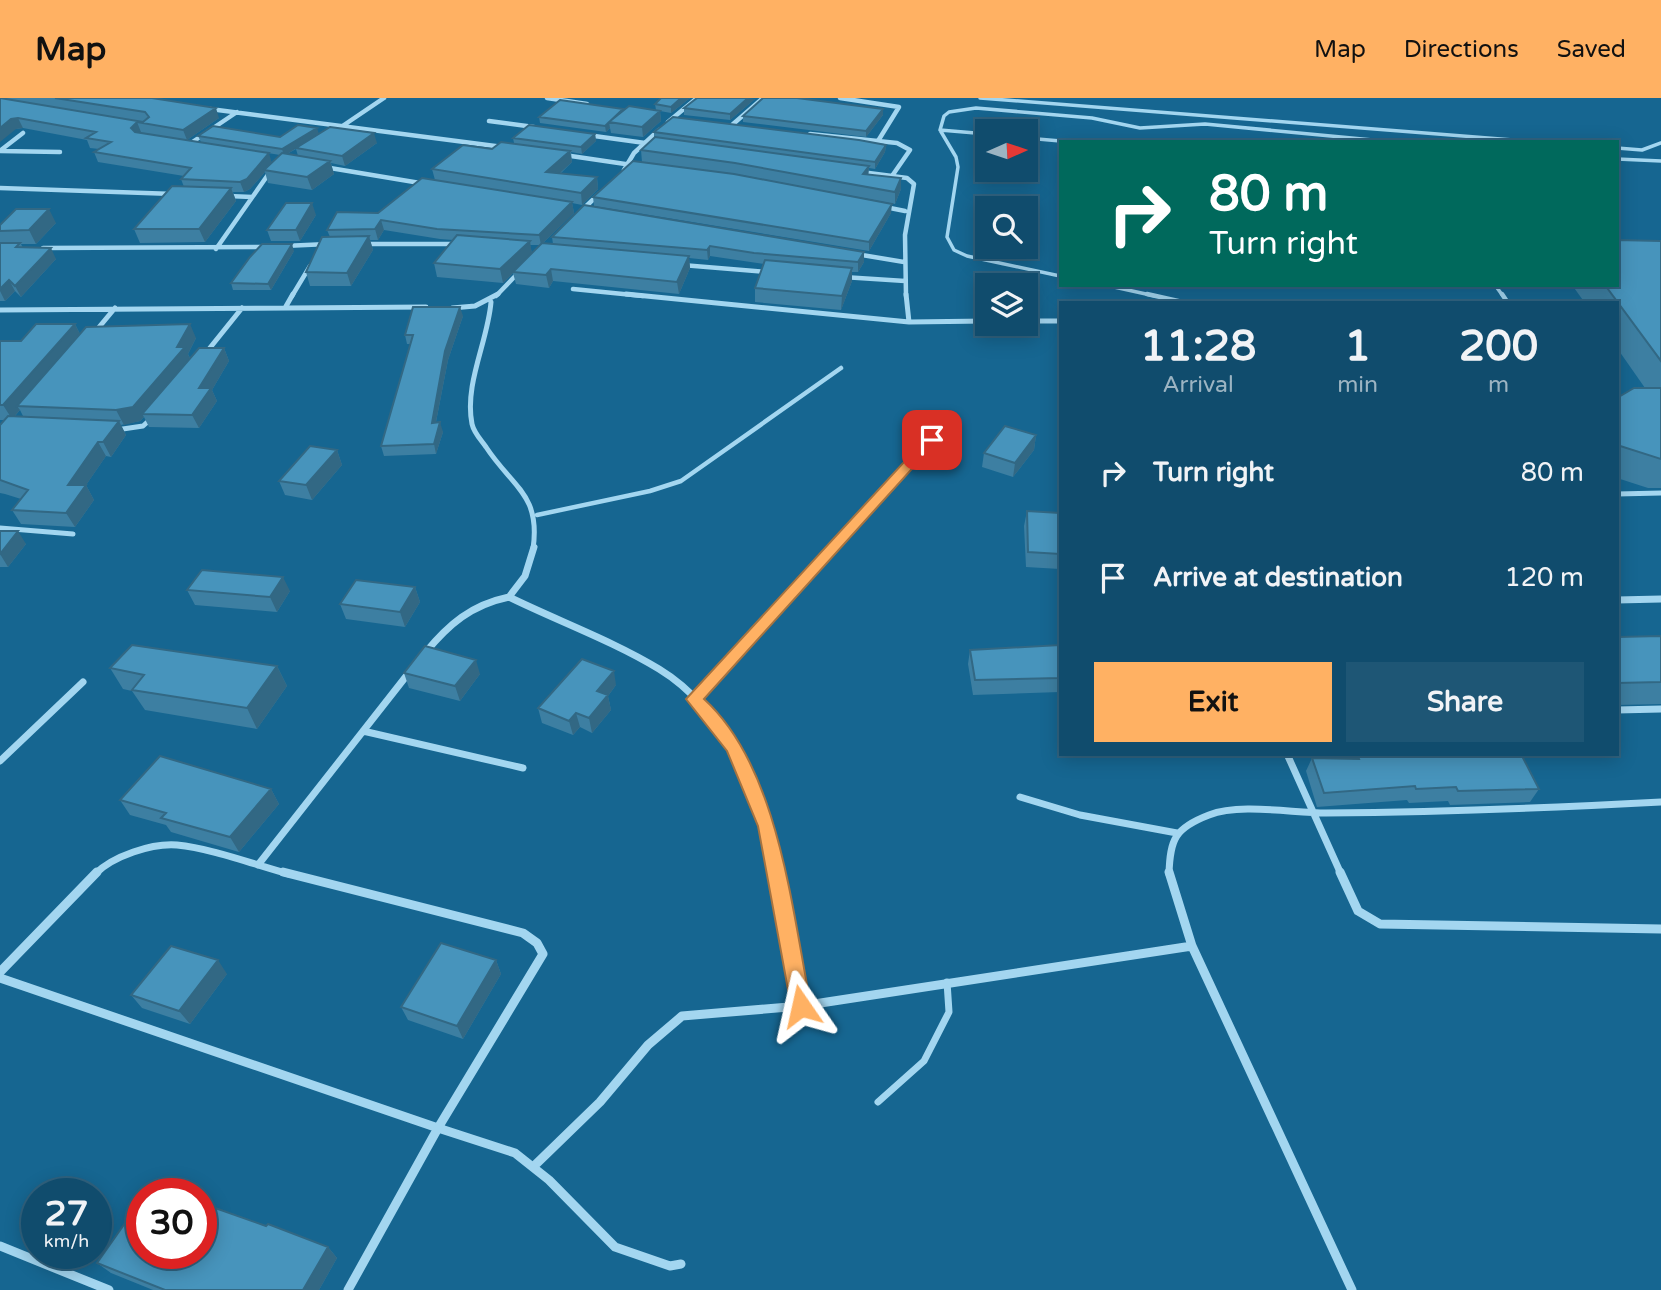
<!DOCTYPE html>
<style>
body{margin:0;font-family:"Varela Round",sans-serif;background:#1e5675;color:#f1f3f6;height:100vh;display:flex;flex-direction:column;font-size:26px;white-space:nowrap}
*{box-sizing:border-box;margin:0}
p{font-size:23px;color:#9cb4c2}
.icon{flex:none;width:38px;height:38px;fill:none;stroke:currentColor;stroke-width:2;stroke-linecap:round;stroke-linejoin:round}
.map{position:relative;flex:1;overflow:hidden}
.details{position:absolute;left:1059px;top:203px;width:560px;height:455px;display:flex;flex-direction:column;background:#104c6d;border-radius:0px;box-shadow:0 4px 18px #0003,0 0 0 2px #306380}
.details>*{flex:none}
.banner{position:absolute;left:1059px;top:42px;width:560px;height:147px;border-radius:0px;box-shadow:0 4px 18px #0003,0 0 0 2px #306380;background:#00695c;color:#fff;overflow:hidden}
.needle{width:46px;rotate:87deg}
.fabs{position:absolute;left:975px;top:21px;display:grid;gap:14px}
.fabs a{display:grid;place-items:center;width:63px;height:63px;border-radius:0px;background:#104c6d;box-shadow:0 4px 18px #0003,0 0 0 2px #306380;font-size:35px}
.speed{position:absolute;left:21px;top:1080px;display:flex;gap:14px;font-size:35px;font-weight:700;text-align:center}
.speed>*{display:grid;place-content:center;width:91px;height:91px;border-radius:50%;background:#104c6d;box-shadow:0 4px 18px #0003,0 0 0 2px #306380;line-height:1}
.speed small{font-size:18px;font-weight:400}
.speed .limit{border:10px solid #d22;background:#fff;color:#111}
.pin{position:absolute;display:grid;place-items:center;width:60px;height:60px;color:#fff;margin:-30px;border-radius:14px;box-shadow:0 4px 10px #0006}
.me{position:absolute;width:77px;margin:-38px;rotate:349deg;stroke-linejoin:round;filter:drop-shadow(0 0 5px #0008)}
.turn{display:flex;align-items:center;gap:24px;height:147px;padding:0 35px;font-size:32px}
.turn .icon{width:91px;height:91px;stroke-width:2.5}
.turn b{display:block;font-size:49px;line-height:60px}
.eta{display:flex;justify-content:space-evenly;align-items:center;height:119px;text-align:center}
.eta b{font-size:42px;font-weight:700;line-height:49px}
.action{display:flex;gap:14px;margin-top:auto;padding:14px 35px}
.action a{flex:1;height:80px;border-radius:0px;background:#ffb163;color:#111;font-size:28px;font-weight:700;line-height:80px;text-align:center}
.action a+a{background:#1e5675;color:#f1f3f6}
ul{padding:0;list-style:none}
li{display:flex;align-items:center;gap:21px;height:105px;padding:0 35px}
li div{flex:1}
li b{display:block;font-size:26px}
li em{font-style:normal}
header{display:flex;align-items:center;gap:42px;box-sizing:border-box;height:98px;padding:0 35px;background:#ffb163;color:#111}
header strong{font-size:33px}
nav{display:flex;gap:38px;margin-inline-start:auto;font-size:24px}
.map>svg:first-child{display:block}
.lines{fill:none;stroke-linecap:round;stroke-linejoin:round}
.lane-far3{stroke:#a3d6f0;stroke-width:3.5}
.lane-far2{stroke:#a3d6f0;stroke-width:4.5}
.lane-far1{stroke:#a3d6f0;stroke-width:5}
.lane{stroke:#a3d6f0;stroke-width:7}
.street-far3{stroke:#a3d6f0;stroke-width:4.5}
.street-far2{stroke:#a3d6f0;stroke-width:5}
.street-far1{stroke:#a3d6f0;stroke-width:7}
.street{stroke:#a3d6f0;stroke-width:9}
.wall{fill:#3d7fa2;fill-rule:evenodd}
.shaded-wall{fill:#326884}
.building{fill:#4794bc;stroke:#326884;stroke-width:2}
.route{fill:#ffb163;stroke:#a67340;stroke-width:2}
</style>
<header>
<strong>Map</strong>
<nav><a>Map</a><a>Directions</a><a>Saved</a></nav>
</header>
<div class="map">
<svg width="1661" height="1192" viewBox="0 0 1661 1192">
<rect width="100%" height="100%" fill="#166691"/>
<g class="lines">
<!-- lane-far3 -->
<path class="lane-far3" d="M980,0L1539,44
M940,32L987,36
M1026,40L1072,44
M1617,50L1642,52L1661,45
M1617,61L1661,63
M1060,178L967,158L954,152L947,139L958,69L956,59L940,32L944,18L949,14L976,10L1092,20L1140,30L1205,26L1394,44
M1105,187L1155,198
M1495,187L1503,198"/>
<!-- lane-far2 -->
<path class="lane-far2" d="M1147,196L1187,205
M1502,196L1508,205
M537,417L650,393L681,383L841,270
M832,451L932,342"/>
<!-- lane-far1 -->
<path class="lane-far1" d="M694,601L834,449"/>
<!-- lane -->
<path class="lane" d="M878,1004L924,963L949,914L947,884"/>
<!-- street-far3 -->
<path class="street-far3" d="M547,0L587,6
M840,0L899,9L878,43
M210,11L503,49
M489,23L534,29
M668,24L697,0
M732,27L763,0
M341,29L384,0
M810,36L897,45L910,52L892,78L907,80L914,86L905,137L906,198
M587,37L645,45
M188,47L237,14
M1,52L23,35
M0,53L60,54
M564,57L632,67
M324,69L426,86
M624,72L634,55L659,32
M861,74L892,78
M0,90L174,96
M228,98L252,99
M885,109L905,113
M581,113L600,95
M365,146H458
M284,148L328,146
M43,150L265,149
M216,151L272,71
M856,156L904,164
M682,167L768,174
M843,179L905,183
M573,191L643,198
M292,198L310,168
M496,198L520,173"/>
<!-- street-far2 -->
<path class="street-far2" d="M626,196L909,224L987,223
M906,196L909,224
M491,204C488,243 464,286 472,326C474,335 481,342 486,349C512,389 541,396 533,451
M285,210L293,196
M452,210L475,208L498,196
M0,212L426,209
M1026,223H1060
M95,234L115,210
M205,256L242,210
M116,332L143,328L153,319
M1617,396L1661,395
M0,430L73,436"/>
<!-- street-far1 -->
<path class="street-far1" d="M509,499L525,478L534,449
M1617,502L1661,501
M425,555C449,526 471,507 509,499C558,523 613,543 659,571C728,613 762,701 776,776
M1617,612L1661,611
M363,633L523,670
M1287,656L1341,776
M0,663L83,584
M1020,699L1080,717L1177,735
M258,767L411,572
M95,776C113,758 152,745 177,747C210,750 256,767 289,776
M1169,776C1170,741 1175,730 1209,717C1240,705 1292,715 1326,715C1438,714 1549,710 1661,704"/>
<!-- street -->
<path class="street" d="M776,774L801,908
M1169,774L1192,848L1352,1192
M1340,774L1358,813L1380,826L1661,831
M0,874L97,774
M0,880L438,1030L543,856L537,845L523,835L283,774
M533,1069L600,1004L648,947L682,918L801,908L1192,848
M0,1148L109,1192
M348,1192L438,1030L515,1055L549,1082L615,1149L670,1168L681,1166"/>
</g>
<!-- wall -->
<path class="wall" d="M0,0H152L219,20L187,42L272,64L280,57L201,44L198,38L280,39L319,36L377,45L345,68L331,65L334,76L312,92L268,85L265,74L250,91L244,94H233L236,103L205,144L140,145L134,131L184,89L181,81L184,78L98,64L94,54L99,51L90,50L87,42L23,30L16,31ZM296,51L298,58L287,56Z
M661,0H690L671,15L660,13L661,23L643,39L611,35L610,30L606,34L540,25L539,19L623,11L656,12L655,6Z
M755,1L730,22L684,17V10Z
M883,11V17L866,39L743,24V18Z
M654,34L886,47L885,54L875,71L869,70L868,77L901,91L895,106L736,76L642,64L641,52L654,40Z
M595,36L596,43L582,56L571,54L572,64L560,76L597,79L598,91L582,107L572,105L574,115L543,145L553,146L552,139L864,154V164L858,174H852V183L841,212L755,204V190L764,166L710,158L708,162L689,160L690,170L679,196L553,183L549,190L516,186L513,175L503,185L437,179L434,165L453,142L440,141L384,132L378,142H370L373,152L351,188H310L306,174L330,139L327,132L378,115L435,82L432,71L492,51L514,45L513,40ZM530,147H540L532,156Z
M593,99L891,115L869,153L594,108Z
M316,117L300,143H271L267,132Z
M56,125L36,146H21L23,150L56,161L21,199L15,193L5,203H0V127Z
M1661,143V390H1648L1617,380V300L1645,290L1617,250V205H1585L1572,187H1617Z
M294,153L271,192H233L231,185Z
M463,218L448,262L436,324L443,334L436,356L384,358L381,348L411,246H407L405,237Z
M75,226L80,236L196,240L188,256L190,260L224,250L229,263L212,292L217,303L199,330L149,329L144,319L140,323L121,327L126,337L111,359L106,358L86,387L94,402L75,429L21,426L12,412L21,401L5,396L0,395V326L4,322H0V243H21ZM20,312L23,318H15Z
M1036,337L1034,352L1013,379L982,369L984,355Z
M337,352L342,367L312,402L285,397L279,383Z
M1027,413L1060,415V471L1026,469L1024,428Z
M0,433L26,446L8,469H0Z
M415,489L420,504L405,529L346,521L340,506Z
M187,492L290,493L277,514L195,507Z
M1661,538V606L1617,607V539Z
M1060,547V594L973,597L968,566L970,552Z
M277,568L287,588L257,631L145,612L132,593L123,591L110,570Z
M404,575L480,576L460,603L409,590Z
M616,587L608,598L611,612L592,635L580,629L573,637L542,625L538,610Z
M1345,656H1521L1539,691L1530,704L1450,707L1448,703L1409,705L1407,702L1317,709L1306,673L1312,660L1346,661Z
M271,691L279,706L239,754L171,734L166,727L130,717L120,702Z
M496,862L501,876L463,941L408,922L401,909Z
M227,876L190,926L142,910L131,897Z
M328,1149L337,1160L319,1192H153L111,1175L97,1165Z"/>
<!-- shaded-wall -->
<path class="shaded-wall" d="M681,0H690L671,15V9Z
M748,0L755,1L730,22V16Z
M216,10L219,20L187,42L183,32Z
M623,11L609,24L610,30L606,34L605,28Z
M883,11V17L866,39V33Z
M660,13L661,23L643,39L642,29Z
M18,20L23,30L16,31L0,44V30L11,21Z
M137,24L141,34L135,40L131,30Z
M317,30L319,36L284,58L282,51Z
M374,35L377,45L345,68L342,58Z
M595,36L596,43L582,56L581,49Z
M886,47L885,54L875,71V64Z
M570,53L572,64L548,86L546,74Z
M269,55L272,66L264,72L265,74L250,91L244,94L240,84Z
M330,63L334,76L312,92L307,79Z
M869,68L868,80L863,76Z
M597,79L598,91L582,107L581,95Z
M901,80V91L895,106V94Z
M231,90L236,103L205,144L199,131Z
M572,104L574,115L541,147L539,137Z
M312,105L316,117L300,143L296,132Z
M892,106L891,115L869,153V144Z
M49,111L56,125L36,146L29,132Z
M381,122L384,132L378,142L375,131Z
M369,138L373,152L351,188L347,175Z
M530,143L532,156L503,185L500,171Z
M292,146L294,153L271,192L268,186Z
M710,148V158L708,162L707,152Z
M51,150L56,161L21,199L15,188Z
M864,154V164L858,174V164Z
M689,158L690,170L679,196L677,184Z
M852,170V183L841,212L842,198Z
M551,171L553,183L549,190L546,177Z
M9,182L15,193L5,203L0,193V191Z
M460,209L463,218L448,262L434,334L432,325L445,253Z
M75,226L82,240L17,308L20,312L12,321L3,307Z
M190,226L196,240L188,256L191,263L142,316L144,319L140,323L124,327L116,312L177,249Z
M224,250L229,263L212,292L217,303L199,330L192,317L199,290Z
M119,323L126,337L111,359L103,344Z
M440,324L443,334L436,356L434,346Z
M1036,337L1034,352L1013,379L1015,365Z
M98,344L106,358L82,393L86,387L94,402L75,429L66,415L68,387Z
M337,352L342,367L312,402L306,387Z
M18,433L26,446L8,469L0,456Z
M283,479L290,493L277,514L270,499Z
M415,489L420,504L405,529L400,514Z
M476,562L480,576L460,603L455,588Z
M277,568L287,588L257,631L247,610Z
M614,573L616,587L608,598L611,612L592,635L589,620L597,593Z
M576,615L580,629L573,637L569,623Z
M271,691L279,706L239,754L230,739Z
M218,862L227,876L190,926L179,913Z
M496,862L501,876L463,941L457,928Z
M328,1149L337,1160L319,1192H303Z"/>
<!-- building -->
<path class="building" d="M0,0L143,24L149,19L145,14L55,0H152L216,10L183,32L137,24L131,30L135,34L269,55L247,81L240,84L181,81L191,70L94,54L111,44L86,40L96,34L18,20L11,21L0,30Z
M661,0H681L671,9L655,6Z
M697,0H748L730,16L684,10Z
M763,0H797L883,11L866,33L743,18Z
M560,2L623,11L605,28L539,19Z
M629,8L660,13L642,29L609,24Z
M673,19L859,42L886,47L875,64L654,34Z
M298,27L317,30L282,51L198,38L213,28L280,39Z
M529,27L595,36L581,49L513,40Z
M330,29L374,35L342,58L296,50Z
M655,39L869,68L863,76L901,80L895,94L735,65L641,52Z
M501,44L570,53L546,74L597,79L581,95L432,71L463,47L492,51Z
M282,55L330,63L307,79L264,72Z
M633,63L734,76L892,106L869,144L593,99Z
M422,80L572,104L539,137L437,131L381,122L375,131L327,132L337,114L378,115Z
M172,88L231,90L199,131H134Z
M286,105H312L296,132H267Z
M584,107L864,154L858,164L754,155L710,148L707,152L552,139Z
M16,111H49L29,132L0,133V127Z
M457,137L530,143L500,171L434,165Z
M369,138L347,175L306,174L322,139Z
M1617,142L1661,143V263L1605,187H1617Z
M0,145H20L16,149L51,150L15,188L9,182L0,191Z
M542,145L689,158L677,184L551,171L546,177L513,174Z
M262,146H292L268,186L231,185L250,159Z
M765,162L852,170L842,198L755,190Z
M413,209H460L445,253L432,325L440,324L434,346L381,348L413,237H405Z
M36,226H75L3,307H0V243H21Z
M190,226L177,249H185L133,309L116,312L17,308L86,229Z
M199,250H224L199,290H211L192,317L142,316Z
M1634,290H1661V361L1617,347V300Z
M8,318L119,323L103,344H98L68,387H86L66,415L12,412L28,392L0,382V327Z
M1005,328L1036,337L1015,365L984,355Z
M310,348L337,352L306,387L279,383Z
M1027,413L1060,415V456L1028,454Z
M0,433H18L0,456Z
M202,472L283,479L270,499L187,492Z
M356,482L415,489L400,514L340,506Z
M1661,538V584L1617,585V539Z
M132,547L277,568L247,610L132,592L144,577L110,570Z
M1060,547V580L975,582L970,552Z
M425,548L476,562L455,588L404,575Z
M582,561L614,573L597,593L608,597L589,620L576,615L569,623L538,610Z
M1357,656H1521L1539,691L1458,693L1456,689L1416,691L1415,688L1324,695L1312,660L1359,661Z
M160,658L271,691L230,739L161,720L166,715L120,702Z
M441,845L496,862L457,928L401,909Z
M171,848L218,862L179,913L131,897Z
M152,1087L175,1096H146Z
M142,1101V1155H201V1105L266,1128L268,1126L328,1149L303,1192H165L97,1165Z"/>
<!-- route -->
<path class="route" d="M927,339L938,342L704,601C779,669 792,813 811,908L808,914L801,917L794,914L791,908L758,728L727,653L686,601Z"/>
</svg>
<div class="fabs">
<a><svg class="needle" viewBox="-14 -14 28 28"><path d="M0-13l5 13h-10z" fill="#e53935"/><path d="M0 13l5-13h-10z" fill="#9cb4c2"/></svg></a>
<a><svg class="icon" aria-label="search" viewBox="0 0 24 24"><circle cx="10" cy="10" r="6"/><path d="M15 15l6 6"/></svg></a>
<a><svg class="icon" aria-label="layers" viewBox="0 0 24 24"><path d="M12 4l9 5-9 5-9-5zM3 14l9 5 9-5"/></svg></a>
</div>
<div class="speed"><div>27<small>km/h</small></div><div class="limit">30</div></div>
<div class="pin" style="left:932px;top:342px;background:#d93025"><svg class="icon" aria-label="arrive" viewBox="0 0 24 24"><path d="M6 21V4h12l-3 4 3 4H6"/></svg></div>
<svg class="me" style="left:801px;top:908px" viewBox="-20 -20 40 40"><path d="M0-17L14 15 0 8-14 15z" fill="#ffb163" stroke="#fff" stroke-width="4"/></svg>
<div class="banner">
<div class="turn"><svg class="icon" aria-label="right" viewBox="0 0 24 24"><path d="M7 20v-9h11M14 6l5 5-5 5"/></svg><div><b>80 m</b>Turn right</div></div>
</div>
<section class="details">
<div class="eta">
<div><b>11:28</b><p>Arrival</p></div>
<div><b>1</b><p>min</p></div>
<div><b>200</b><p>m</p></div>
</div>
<ul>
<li><svg class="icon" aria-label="right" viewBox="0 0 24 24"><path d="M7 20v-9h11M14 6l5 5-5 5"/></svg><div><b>Turn right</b></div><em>80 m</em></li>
<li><svg class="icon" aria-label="arrive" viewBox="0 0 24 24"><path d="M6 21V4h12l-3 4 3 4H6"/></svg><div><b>Arrive at destination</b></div><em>120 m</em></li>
</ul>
<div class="action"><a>Exit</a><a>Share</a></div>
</section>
</div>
